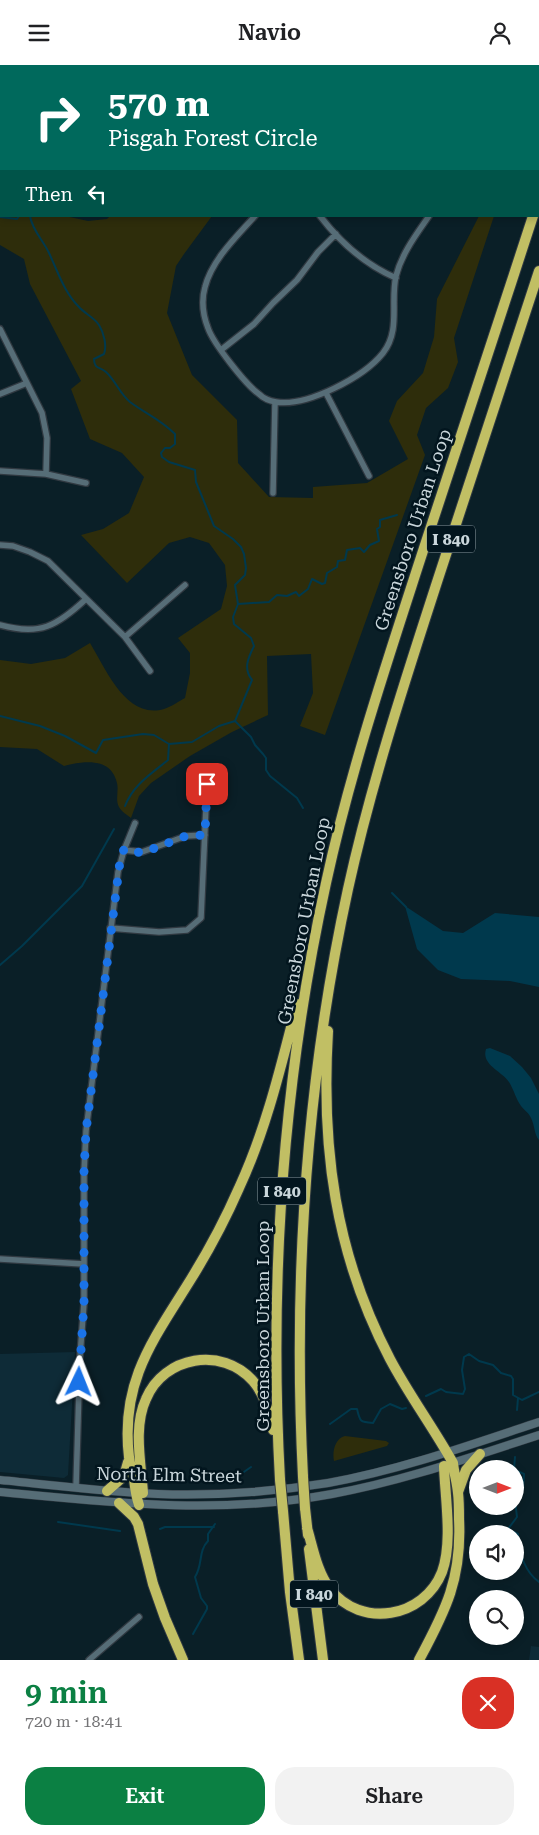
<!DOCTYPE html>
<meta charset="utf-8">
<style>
body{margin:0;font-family:"Roboto Serif",serif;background:#f2f2f2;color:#202124;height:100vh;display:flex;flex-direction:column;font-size:19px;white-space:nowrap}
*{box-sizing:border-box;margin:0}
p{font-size:16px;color:#757577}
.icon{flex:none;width:28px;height:28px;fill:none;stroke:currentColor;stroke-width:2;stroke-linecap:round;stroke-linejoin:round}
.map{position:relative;height:1595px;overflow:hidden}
.sheet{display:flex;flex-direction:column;background:#fff;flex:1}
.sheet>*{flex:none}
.hud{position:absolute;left:0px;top:0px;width:540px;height:152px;box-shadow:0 2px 8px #0003;background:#00695c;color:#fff;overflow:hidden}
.needle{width:32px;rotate:90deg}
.tools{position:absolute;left:469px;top:1395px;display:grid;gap:10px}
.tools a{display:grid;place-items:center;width:55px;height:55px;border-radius:50%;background:#fff;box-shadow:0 2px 8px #0003;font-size:25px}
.pin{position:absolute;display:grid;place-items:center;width:42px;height:42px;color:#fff;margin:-21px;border-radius:10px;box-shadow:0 2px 8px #0006}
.me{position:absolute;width:55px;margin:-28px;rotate:2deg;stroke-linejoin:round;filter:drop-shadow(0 0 4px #0008)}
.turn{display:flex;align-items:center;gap:18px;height:105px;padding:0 25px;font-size:22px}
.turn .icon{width:65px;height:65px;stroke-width:2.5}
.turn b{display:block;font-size:35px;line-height:42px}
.then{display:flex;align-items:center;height:48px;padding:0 25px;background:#0003;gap:10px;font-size:19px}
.round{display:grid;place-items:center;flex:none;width:52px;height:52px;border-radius:20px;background:#f2f2f2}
.headline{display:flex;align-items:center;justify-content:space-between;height:85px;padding:0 25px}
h1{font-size:30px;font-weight:600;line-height:38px;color:#0b8043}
.button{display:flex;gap:10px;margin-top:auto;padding:10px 25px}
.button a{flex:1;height:58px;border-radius:20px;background:#0b8043;color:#fff;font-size:20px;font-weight:600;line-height:58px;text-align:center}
.button a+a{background:#f2f2f2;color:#202124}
header{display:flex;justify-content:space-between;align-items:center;height:65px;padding:0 25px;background:#fff;font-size:22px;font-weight:600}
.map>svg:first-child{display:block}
.built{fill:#0e2b37}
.green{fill:#2e2d0b}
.water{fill:#00394d}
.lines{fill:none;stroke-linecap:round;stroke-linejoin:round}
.stream{stroke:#00394d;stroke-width:2}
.minor-casing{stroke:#303941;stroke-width:8}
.secondary-casing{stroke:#303941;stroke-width:9}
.motorway-casing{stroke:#303941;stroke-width:12}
.minor{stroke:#566d77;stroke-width:5.5}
.secondary{stroke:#566d77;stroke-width:8}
.motorway{stroke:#c1bf64;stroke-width:10}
.motorway-bridge-casing{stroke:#303941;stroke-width:12;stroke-linecap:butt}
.motorway-bridge{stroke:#c1bf64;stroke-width:10}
.route{stroke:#1a73e8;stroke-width:9;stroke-dasharray:0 16.2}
.labels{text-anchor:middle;stroke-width:5;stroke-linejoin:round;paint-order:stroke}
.shield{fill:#02151e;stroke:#8d9ca2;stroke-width:1}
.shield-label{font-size:16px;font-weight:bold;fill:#c9d6db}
.street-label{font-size:18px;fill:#c9d6db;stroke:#02151e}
</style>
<header><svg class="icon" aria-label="menu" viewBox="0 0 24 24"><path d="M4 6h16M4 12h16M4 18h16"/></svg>Navio<svg class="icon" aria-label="person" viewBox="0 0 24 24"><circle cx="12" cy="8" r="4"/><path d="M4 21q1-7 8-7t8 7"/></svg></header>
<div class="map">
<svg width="539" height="1595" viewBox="0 0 539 1595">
<rect width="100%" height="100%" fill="#0a1f27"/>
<!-- built -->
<path class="built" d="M75,1287L68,1410L64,1413L0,1407V1289Z
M531,1581L539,1582V1595H529Z"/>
<!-- green -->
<path class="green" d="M0,0H110L1,1V151H65L88,156L107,154L110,151H212L184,189L176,201L167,248L192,310L237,355L238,398L269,432L313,433V422L367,418L408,394L389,356L397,336L423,308L434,272L437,234L479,151H494L454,273L458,297L448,323L426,343L417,370L425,390L325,670L300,661L313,628L311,589L267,591L268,650L232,667L190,691L151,718L139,731L131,753C127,750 121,746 119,742C115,735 119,726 117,718C111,692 84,696 64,701L37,684L0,682V595L31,599L65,593L90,578C106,604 126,655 164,644C171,642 179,636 185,633L190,608V588L178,573L221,544L227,521L225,500L209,478L190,472L169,478L127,518L81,470L103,464L129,448L144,412L122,388L90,374L71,324L81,316L30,219L24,194L0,180Z
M265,0H350L265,1Z
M345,1371L386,1376L389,1378L387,1381L334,1396C332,1387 335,1373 345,1371Z"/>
<!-- water -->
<path class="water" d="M405,841L443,866L463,868L495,848L539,852V922L510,916L461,914L438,905L417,884Z
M490,983L510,991L522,1002L531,1013L539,1029V1075C534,1069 535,1061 531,1053C529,1048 525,1046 521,1041C516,1034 514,1025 509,1017C502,1006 481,1000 486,984Z"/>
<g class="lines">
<!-- stream -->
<path class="stream" d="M0,152L17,154L19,151
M238,539L269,537L277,530L287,531L296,527L299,531L308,524L312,514L322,519L325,518L327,508L337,502L338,496L345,495L347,485L360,483L364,487L370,480L379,476L377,464L380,462V455L397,450
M0,651L40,661L65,671L96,688L103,675L143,669L154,670L169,679L192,677L219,661L235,656L252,615C243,604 248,593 254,581L251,573L234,559L233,552L238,539L235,520L245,510L246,503L244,489L241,482L233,474L214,461L196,417L195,405L169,397L162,392L161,388L165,383H170L175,379V369C160,354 146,349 130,337C120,329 115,315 106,307C100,302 94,304 94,294L104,289C107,281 104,268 99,260C95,253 84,248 79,242C64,227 58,207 49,188C43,175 32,165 30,151
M235,656L251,672L255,680L263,689L266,693V705L270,711L297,733L303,743
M125,741C133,720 151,709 168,695L169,679
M392,828L406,842
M0,900L22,881L82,821L114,764
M426,1331L441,1324L446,1327L463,1329L465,1324L462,1305L464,1292L469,1289L479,1296L493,1300L501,1308L511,1311L513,1314V1330L522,1335L539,1327
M517,1345L518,1333
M330,1359L351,1344H357C360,1357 360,1357 373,1358L381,1344L390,1339L402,1344L406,1343
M514,1404L515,1392
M515,1405L524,1409L523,1424L515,1434
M241,1409L251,1402
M58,1457L120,1466
M160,1464L165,1462H214
M508,1469V1464L517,1452L515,1435
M513,1469L514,1467L518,1469C519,1488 524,1506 539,1517
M193,1569L207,1544V1541L201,1533L195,1512C203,1500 198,1486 208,1476V1469L215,1459"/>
<defs>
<path id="minor" d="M435,0V1
M200,1L202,0
M419,1L420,0
M255,151C236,172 212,195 205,222C201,236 203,250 208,263C213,278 246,320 259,329C263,333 270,336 276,337C307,342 364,312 383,288C401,265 390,237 396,211C402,188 416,170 429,151
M320,151C340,177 366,200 396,213
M0,264L42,348L47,373L46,409
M221,285L254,259L273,238L297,215L318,187L336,169
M326,328L369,411
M0,329L27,318
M0,406L46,409L86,418
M273,428L275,337
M0,480L13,481L30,487L48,496L125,572L150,606
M0,560C40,571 57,561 86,534
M125,572L185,520
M124,785L142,787L186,771L205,770
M110,863L159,867L187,865L201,853L207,719
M0,1194L84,1199
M76,1422L80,1291L84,1238V1107L86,1066L118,807L124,785L135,758
M89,1595L139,1552"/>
<path id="secondary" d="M0,1415C53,1420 105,1427 158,1429C215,1431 272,1427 328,1418C400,1405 470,1380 539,1357
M0,1427C114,1438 218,1450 332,1429C403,1416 471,1392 539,1370"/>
<path id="motorway" d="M539,133V132
M328,966C321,1083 335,1189 390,1294C409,1330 433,1362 453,1398C454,1408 457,1417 458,1428C459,1436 459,1446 459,1454C462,1513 446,1545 419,1595
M303,1412C293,1215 306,1017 348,824C371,719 405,616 438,514C472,411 505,309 539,206
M280,1415C269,1215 283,1014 326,818C350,707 386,600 421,492C458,379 496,265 533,151
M107,1426L124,1411L128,1397
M458,1427L466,1405L480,1389
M143,1428C141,1398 133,1362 146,1334C164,1291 222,1281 253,1316C265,1330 269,1347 273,1365
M119,1438L134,1452L138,1459L153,1519L165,1553L183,1595
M139,1440C136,1431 135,1423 134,1414C132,1407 130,1399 129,1392C120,1316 154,1274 191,1214C209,1185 225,1155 239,1123C266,1065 281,1001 297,939
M305,1443L308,1470
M283,1446L290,1527L299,1595
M307,1463C313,1483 317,1507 330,1524C361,1564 424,1553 442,1507C453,1477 445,1432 444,1401
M309,1484L323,1595"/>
</defs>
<!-- minor casing -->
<use href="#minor" class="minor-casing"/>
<!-- secondary casing -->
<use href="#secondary" class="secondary-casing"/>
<!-- motorway casing -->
<use href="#motorway" class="motorway-casing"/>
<!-- minor -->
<use href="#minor" class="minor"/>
<!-- secondary -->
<use href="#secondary" class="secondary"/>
<!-- motorway -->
<use href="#motorway" class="motorway"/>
<defs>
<path id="motorway-bridge" d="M303,1412L305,1443
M280,1415L283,1446"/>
</defs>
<!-- motorway-bridge casing -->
<use href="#motorway-bridge" class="motorway-bridge-casing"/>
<!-- motorway-bridge -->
<use href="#motorway-bridge" class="motorway-bridge"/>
</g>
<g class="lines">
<!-- route -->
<path class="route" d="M79,1317L84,1238V1107L86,1066L120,796L124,784L142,788L186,771L205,770L207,719"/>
</g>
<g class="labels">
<!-- shield labels -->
<g class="shield">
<rect x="427" y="460.5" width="48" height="27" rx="4"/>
<rect x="258" y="1112.5" width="48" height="27" rx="4"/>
<rect x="290" y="1515.5" width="48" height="27" rx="4"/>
</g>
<g class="shield-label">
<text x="451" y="480">I 840</text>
<text x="282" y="1132">I 840</text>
<text x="314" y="1535">I 840</text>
</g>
<!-- street labels -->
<g class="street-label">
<text transform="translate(413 465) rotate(-72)" y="6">Greensboro Urban Loop</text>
<text transform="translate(304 856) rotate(-79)" y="6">Greensboro Urban Loop</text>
<text transform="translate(263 1261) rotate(-90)" y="6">Greensboro Urban Loop</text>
<text transform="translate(169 1410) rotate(1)" y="6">North Elm Street</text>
</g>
</g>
</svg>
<div class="tools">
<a><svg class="needle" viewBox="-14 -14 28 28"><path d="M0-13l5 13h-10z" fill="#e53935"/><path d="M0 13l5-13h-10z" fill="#757577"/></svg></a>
<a><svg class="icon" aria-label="sound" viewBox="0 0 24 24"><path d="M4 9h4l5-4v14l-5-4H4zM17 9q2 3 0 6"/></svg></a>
<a><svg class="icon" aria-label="search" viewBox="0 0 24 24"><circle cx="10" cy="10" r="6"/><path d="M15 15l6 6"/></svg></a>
</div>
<div class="pin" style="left:207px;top:719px;background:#d93025"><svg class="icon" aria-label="arrive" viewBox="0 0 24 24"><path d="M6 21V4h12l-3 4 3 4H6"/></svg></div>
<svg class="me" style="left:79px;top:1317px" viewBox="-20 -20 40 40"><path d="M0-17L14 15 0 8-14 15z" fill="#1a73e8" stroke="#fff" stroke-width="4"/></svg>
<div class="hud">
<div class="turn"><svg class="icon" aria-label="right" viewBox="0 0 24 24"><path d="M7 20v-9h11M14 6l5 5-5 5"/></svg><div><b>570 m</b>Pisgah Forest Circle</div></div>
<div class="then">Then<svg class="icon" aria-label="left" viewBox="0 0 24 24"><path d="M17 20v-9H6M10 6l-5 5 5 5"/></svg></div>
</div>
</div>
<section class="sheet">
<div class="headline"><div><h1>9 min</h1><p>720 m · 18:41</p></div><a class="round" style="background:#d93025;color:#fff"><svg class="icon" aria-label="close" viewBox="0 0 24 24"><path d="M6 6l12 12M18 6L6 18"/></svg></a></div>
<div class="button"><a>Exit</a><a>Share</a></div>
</section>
